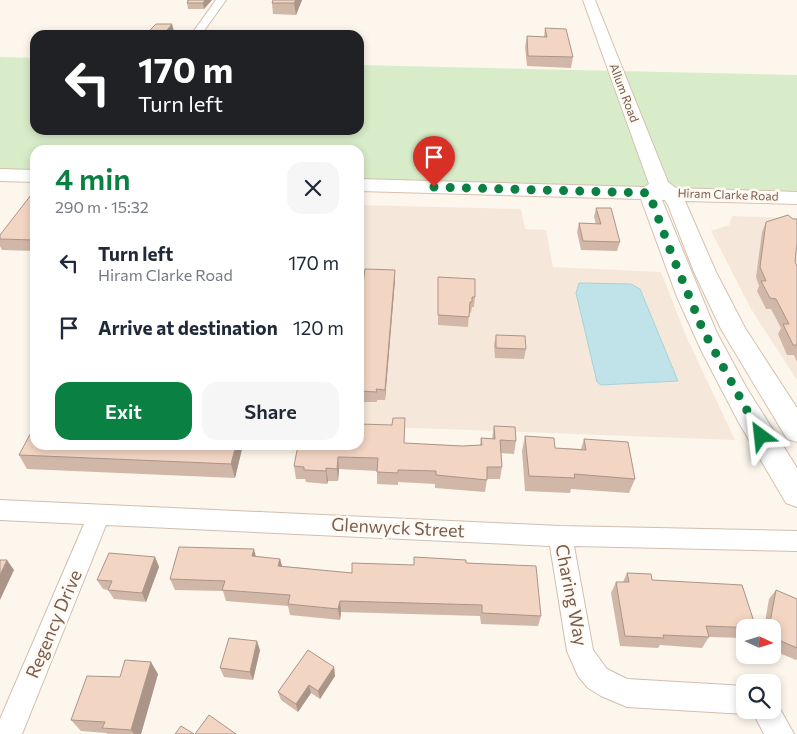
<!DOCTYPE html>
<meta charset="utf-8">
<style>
body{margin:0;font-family:Commissioner,sans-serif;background:#f6f6f7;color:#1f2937;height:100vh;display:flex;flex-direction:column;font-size:19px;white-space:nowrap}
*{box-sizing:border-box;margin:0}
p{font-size:16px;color:#747a83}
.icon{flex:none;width:28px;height:28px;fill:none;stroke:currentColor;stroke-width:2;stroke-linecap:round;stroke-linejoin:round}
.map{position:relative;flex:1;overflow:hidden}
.side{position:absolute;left:30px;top:145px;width:334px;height:305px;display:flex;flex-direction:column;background:#fff;border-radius:15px;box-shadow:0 2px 8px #0003}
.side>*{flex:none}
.banner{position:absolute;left:30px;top:30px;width:334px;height:105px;border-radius:15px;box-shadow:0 2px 8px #0003;background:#202124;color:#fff;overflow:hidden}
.needle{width:32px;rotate:94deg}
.tools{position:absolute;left:736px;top:619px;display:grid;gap:10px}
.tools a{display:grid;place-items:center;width:45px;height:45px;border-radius:10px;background:#fff;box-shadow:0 2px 8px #0003;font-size:25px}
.pin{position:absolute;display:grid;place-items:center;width:42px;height:42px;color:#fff;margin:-51px -21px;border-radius:50% 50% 50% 0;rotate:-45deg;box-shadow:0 0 5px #0007}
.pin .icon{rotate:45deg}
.me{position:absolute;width:55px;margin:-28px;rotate:330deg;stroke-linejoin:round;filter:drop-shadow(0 0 4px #0008)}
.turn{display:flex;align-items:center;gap:18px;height:105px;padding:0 25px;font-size:22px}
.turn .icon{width:65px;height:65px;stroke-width:2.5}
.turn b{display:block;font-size:35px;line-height:42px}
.round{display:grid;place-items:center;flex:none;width:52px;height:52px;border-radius:15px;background:#f6f6f7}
.headline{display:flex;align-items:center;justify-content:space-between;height:85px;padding:0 25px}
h1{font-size:30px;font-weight:600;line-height:38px;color:#0b8043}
.cta{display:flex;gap:10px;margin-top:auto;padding:10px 25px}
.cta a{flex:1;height:58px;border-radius:15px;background:#0b8043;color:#fff;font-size:20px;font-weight:600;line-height:58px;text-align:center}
.cta a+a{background:#f6f6f7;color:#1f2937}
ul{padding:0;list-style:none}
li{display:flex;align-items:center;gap:15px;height:65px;padding:0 25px}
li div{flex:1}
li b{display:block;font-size:19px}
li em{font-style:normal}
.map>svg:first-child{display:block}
.residential{fill:#f5e8da}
.green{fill:#d8ecc9}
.water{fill:#bfe3e8;stroke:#a5d3da}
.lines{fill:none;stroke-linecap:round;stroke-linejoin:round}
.street-casing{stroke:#d1beb0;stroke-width:2}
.secondary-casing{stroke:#d6c0b0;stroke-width:2}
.street{fill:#fff;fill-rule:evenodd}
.secondary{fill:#fff;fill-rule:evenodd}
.wall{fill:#d1b7a8}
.shaded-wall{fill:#aa9588}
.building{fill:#f3d5c3;stroke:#aa9588}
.route{stroke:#0b8043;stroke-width:9;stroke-dasharray:0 16.2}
.labels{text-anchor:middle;stroke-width:5;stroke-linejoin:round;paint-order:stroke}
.far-street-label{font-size:12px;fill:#7a5c4d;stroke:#fffaf3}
.near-street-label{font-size:18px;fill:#7a5c4d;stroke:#fffaf3}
</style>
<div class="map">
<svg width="797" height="734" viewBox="0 0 797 734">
<rect width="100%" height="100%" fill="#fdf6ec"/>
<!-- residential -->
<path class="residential" d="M359,205L521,209L525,229L546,230L553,267L661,272L687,338L735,440L359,426Z
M732,216L797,218V380L751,309L711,231L729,225Z"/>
<!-- green -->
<path class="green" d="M0,57L35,58V130H359V65L797,75V192L359,180V150H35V170L0,169Z"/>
<!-- water -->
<path class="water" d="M579,283L631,284L640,289L678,381L601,385L597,382L576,293Z"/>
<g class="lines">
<defs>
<path id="street" d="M216,0H226L201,35H191Z
M0,500L560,526L797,531V551L574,546L593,650L607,669L627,679L745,686V710H772V699L775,700L794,734H764L752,711L745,714L627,707L601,696L588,688L578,676L567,651L550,546L106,525L22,734H0V719L84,524L0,520Z"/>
<path id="secondary" d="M583,0H595L668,182L676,188L797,192V204L685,201L716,272L745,328L797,408V442L787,439L721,329L694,272L668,205L665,200H662L716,331L746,387L797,468V507L786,503L738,421L702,352L677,297L641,199L359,191V179L644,187L649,184Z
M0,169L35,170V182L0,181Z"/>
</defs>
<!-- street casing -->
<use href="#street" class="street-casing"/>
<!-- secondary casing -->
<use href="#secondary" class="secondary-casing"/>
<!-- street -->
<use href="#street" class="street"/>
<!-- secondary -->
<use href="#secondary" class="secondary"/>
</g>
<!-- wall -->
<path class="wall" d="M187,0H212L204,9H188L187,3L188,2H187Z
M273,0H302L296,15L273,14L272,3Z
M545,28L573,57L571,68L527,66L525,47L527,36L544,37Z
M35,195V251L2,250L0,246V235Z
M596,208L620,242L617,251L581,250L577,232L579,223L596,224L594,217Z
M766,222L796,252L795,262L797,266V362L794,355H787L778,334L781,328L771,309H766L757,291L759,286L756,277L762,232Z
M438,277L475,297L474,307H472L471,313L469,312L468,327L438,325Z
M395,280L385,400H377V402H359V283Z
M496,335L526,349L524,359L495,358L494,345Z
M494,426L516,441L514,454L501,453L502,467L500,479H487L485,492L435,488V484L398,482V485L377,484V471L339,469L338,481H328L327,484L306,482L305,479H296L294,466L404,443L462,446L480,445L481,438L492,439Z
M525,436L555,448L581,449L584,439L635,479L629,493L571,489L570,493L525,491L522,451Z
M243,445L235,478L27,469L19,455Z
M155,557L159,567L146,602L114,599L108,590L103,589L97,580Z
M256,557L280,559L282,566L352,573L414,565L466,563L541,616L538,626L481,624L480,616L341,612L340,620L290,615L288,606L226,601L223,591L175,590L170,579Z
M627,573L652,580L745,628V638L709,637L702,648L660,645L658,648L620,646L611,593L616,582H623Z
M776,590L797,599V659L796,660L772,650V628H764L769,599Z
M260,650L253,680L224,677L220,668Z
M334,667L335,676L320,699L311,693L298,712L281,700L278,692Z
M158,674L141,734H108L106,733L81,731L71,720L120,677Z"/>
<!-- shaded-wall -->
<path class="shaded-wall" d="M205,0H212L204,9L203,3Z
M296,0H302L296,15L294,3Z
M172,24L175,35H163Z
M395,270V280L385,400V390Z
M236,445H243L235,478L231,464Z
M338,457L339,469L338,481L337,469Z
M326,468L328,481L327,484L326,471Z
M254,549L257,561L252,556Z
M155,557L159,567L146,602L142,593Z
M280,559L283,570L278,566Z
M7,560L14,570L0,600V575Z
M340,601L341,612L340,620L338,609Z
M257,641L260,650L253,680L250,672Z
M151,662L158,674L141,734H134L131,730Z
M334,667L335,676L320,699L318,691Z
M309,685L311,693L298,712L296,704Z"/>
<!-- building -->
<path class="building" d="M189,0H205L203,3H187Z
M273,0H296L294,3H272Z
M156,24H172L163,35H145Z
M545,28L566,29L573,57L528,56L527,36L547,37Z
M31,195H35V240L0,239V235Z
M596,208H611L620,242L583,241L579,223L601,224Z
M788,215L793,219H797V243L795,262L797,266V345H793L783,324H789L776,299L770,298L761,281H766L760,267L766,222Z
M365,269L395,270L385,390L376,389L377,392L359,391V283H363Z
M438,277L475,279V297H472V302H470L469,317L438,315Z
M496,335L525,336L526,349L496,348Z
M393,418H405L404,443L462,446L482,445L481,438L495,439L494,426L515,427L516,441L500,440L502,467H487V480L436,475V471L398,470V473L377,472L378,458L338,457L337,469L326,468V471L304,470V467L294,466L298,445H359V424L392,425Z
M35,425V445H236L231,464L19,455Z
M525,436L554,438L555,448L586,450L584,439L628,442L635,479L574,474L575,478L529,476Z
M179,547L254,549L252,556L280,559L278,566L352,573V563L414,565V557L466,560V563L536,566L541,616L482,613V605L340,601L338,609L288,604L290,595L222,590L225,581L170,579Z
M109,553L155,557L142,593L108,590L112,581L97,580Z
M0,560H7L0,575Z
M627,573L651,574L652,580L742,585L756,628L706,626L709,637L663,635L664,638L625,636L616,582H629Z
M776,590L797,599V648L772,637V628H769Z
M229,638L257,641L250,672L220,668Z
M308,650L334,667L318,691L309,685L296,704L278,692Z
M125,660L151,662L131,730L102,728L105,722L71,720L87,676L120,677Z
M209,715L236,734H195Z
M181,726L194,734H175Z"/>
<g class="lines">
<!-- route -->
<path class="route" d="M434,187L649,193L672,255L703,330L761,436"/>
</g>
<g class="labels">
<!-- far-street labels -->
<g class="far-street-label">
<text transform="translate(624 93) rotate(69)" y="4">Allum Road</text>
<text transform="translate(728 195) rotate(2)" y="4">Hiram Clarke Road</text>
</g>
<!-- near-street labels -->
<g class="near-street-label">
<text transform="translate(398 528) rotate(3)" y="6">Glenwyck Street</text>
<text transform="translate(571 595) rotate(79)" y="6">Charing Way</text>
<text transform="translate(54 624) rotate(-67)" y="6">Regency Drive</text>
</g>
</g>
</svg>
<div class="tools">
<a><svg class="needle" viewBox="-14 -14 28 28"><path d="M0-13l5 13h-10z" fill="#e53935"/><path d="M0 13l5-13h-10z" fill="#747a83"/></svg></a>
<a><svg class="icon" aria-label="search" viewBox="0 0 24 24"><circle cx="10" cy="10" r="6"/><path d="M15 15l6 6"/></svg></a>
</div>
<div class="pin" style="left:434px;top:187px;background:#d93025"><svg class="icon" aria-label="arrive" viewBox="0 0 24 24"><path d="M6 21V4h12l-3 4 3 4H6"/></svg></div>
<svg class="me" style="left:761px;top:436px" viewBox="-20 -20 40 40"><path d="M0-17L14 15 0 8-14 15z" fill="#0b8043" stroke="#fff" stroke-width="4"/></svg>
<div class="banner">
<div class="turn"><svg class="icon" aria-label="left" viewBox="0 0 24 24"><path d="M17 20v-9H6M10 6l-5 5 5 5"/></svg><div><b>170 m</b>Turn left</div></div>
</div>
<section class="side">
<div class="headline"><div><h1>4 min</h1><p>290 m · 15:32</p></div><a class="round"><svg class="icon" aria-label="close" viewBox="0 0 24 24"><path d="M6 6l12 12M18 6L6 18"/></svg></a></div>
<ul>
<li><svg class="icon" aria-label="left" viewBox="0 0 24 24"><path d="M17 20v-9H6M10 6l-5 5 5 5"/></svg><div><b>Turn left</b><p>Hiram Clarke Road</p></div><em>170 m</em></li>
<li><svg class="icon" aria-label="arrive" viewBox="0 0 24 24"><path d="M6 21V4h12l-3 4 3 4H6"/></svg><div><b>Arrive at destination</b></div><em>120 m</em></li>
</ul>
<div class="cta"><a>Exit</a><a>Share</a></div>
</section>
</div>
